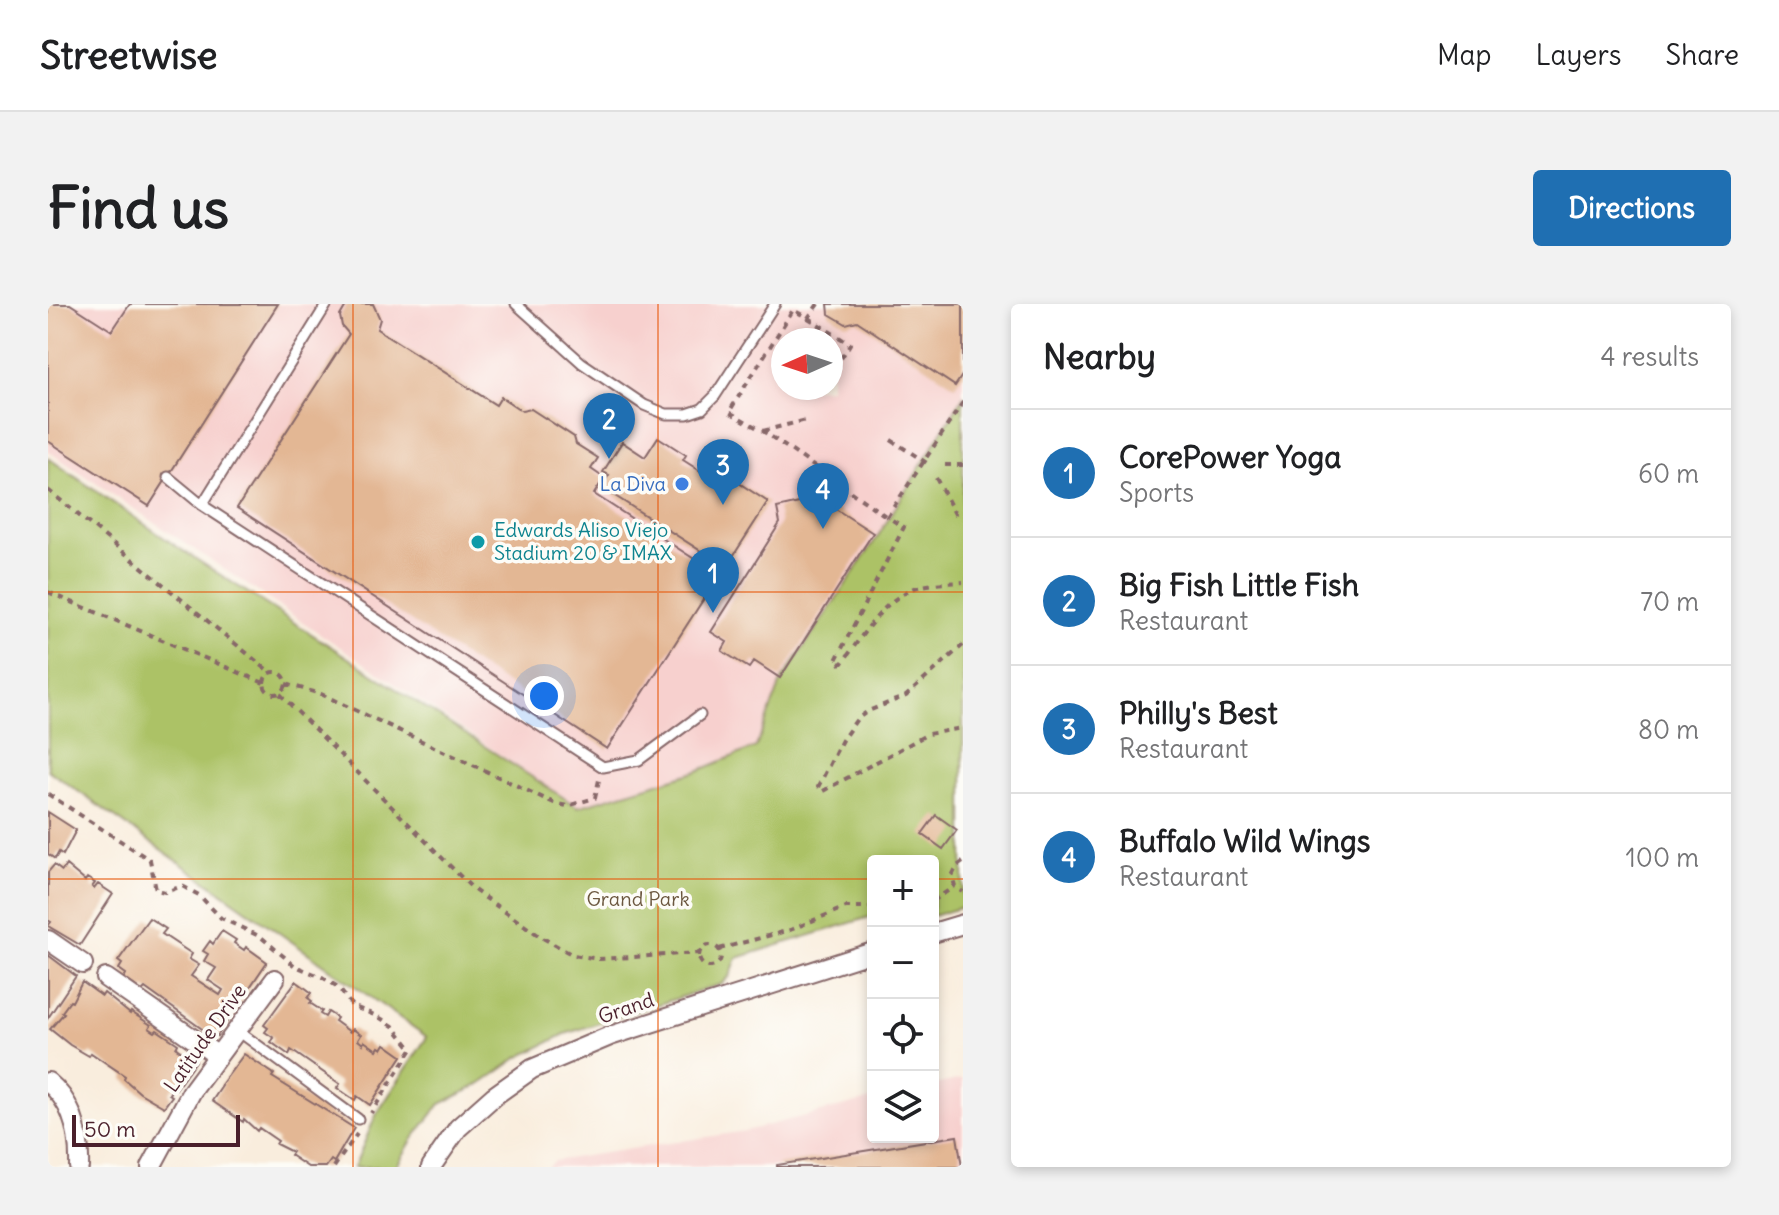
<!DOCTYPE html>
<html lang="en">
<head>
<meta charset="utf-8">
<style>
  body { margin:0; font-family:Delius,sans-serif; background:#f2f2f2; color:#202124 }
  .controls { position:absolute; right:24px; bottom:24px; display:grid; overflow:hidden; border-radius:8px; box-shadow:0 4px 12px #0003 }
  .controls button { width:72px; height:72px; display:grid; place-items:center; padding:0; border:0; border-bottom:2px solid #e0e0e0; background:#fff; color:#202124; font:40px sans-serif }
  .compass { position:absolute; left:723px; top:24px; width:72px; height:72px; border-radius:50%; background:#fff; box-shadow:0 4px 12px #0003; rotate:267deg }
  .scale { position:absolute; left:24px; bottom:20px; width:168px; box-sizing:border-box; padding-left:8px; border:4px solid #4a1f2b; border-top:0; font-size:22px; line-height:28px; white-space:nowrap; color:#4a1f2b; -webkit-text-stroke:6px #fdfcf7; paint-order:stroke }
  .you { position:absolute; left:496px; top:392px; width:28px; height:28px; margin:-20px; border:6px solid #fff; border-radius:50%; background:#1a73e8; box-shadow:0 0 0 12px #1a73e833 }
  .badge { display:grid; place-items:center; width:52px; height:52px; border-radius:50%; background:#1f6fb2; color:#fff; font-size:26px; font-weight:700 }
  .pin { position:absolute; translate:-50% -66px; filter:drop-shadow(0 2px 4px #0008) }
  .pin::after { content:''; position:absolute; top:42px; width:28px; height:24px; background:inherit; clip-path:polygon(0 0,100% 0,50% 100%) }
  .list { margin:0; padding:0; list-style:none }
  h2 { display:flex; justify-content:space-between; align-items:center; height:104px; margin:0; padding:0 32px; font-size:34px }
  h2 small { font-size:26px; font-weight:400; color:#757577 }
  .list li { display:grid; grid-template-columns:52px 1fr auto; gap:24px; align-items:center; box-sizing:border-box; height:128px; padding:0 32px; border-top:2px solid #e0e0e0 }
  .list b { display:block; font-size:30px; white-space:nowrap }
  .list p { margin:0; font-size:26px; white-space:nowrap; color:#757577 }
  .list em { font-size:26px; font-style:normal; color:#757577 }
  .icon { flex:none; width:44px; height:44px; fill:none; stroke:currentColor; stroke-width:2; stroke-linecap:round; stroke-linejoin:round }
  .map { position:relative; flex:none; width:915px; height:863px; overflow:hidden; border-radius:8px }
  header { display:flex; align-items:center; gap:48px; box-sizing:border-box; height:112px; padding:0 40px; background:#fff; border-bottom:2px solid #e0e0e0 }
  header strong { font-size:38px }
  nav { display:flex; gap:44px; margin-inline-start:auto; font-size:28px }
  .intro { display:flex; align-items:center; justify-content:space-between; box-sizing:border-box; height:192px; padding:0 48px }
  h1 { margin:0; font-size:56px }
  .button { padding:20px 36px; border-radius:8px; background:#1f6fb2; color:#fff; font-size:28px; font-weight:700 }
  main { display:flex; gap:48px; padding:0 48px }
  aside { flex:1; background:#fff; border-radius:8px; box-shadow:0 4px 12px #0003 }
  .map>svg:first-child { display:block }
  .built { fill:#f7d0ce; fill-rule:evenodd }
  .green { fill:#acc266; stroke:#7b7048; stroke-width:2 }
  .building { fill:#e3b794 }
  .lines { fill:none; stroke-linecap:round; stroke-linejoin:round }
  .lane-casing { stroke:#876769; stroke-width:13 }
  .street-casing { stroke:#876769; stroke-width:22 }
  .path { stroke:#876769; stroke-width:4; stroke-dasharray:6 6; stroke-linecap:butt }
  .lane { stroke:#fff; stroke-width:9 }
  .street { stroke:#fff; stroke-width:18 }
  .grid { fill:none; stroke:#e8590c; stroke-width:2; stroke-opacity:0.55 }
  .shop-dot { fill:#3f7fe0; stroke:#fdfcf7; stroke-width:3 }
  .culture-dot { fill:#0f9aa8; stroke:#fdfcf7; stroke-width:3 }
  .labels { text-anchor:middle; stroke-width:7; stroke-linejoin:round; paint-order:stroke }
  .shop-label { font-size:20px; fill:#366cbe; stroke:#fdfcf7; text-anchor:end }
  .culture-label { font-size:20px; fill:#0d838f; stroke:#fdfcf7; text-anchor:start }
  .park-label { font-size:20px; fill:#6c5840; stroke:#fdfcf7 }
  .street-label { font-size:20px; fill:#4a1f2b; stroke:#fdfcf7 }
</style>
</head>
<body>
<header>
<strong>Streetwise</strong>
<nav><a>Map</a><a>Layers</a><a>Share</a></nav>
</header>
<div class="intro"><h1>Find us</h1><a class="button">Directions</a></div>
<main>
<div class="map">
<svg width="915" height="863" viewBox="0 0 915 863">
  <rect width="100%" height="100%" fill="#fdfcf7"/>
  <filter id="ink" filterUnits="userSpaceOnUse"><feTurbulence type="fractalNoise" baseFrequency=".0125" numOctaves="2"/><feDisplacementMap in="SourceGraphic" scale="16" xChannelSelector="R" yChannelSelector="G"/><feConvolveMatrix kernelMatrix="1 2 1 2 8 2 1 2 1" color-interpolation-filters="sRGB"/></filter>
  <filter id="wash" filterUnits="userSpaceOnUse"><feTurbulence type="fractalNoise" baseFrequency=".006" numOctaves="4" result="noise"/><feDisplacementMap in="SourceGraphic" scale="32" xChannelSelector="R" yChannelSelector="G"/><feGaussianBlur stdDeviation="1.8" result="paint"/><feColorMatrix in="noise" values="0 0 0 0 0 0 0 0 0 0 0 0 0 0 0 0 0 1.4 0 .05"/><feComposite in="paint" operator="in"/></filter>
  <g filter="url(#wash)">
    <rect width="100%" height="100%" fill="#f9eddd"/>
    <path class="built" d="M 0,0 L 915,0 L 915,93 L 830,232 L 734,376 L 708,443 L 647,468 L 530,503 L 0,147 ZM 735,36 L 783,36 L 783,84 L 735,84 Z
      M 915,775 L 915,863 L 499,863 L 506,857 L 697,827 L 825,795 L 825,833 L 885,833 L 885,781 Z"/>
    <path class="green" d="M 915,93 L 915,603 L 885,612 L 885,557 L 825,557 L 825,612 L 689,654 L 682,672 L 674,680 L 517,730 L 468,755 L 433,780 L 392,800 L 364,836 L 348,863 L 306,863 L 328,811 L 379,733 L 0,466 L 0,154 L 131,244 L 530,503 L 647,468 L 708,443 L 734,376 L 830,232 Z"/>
    <g id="blocks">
      <path class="building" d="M 0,0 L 22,0 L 64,27 L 82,0 L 230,0 L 101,202 L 0,137 Z
        M 299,0 L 325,0 L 332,15 L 329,25 L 448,101 L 453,93 L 474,107 L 483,105 L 526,133 L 528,140 L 550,154 L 543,165 L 556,174 L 546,190 L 671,271 L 559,445 L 189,204 L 301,30 L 294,22 L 292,12 Z
        M 780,0 L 915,0 L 915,70 L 907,82 L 809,17 L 798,20 L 781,10 Z
        M 610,133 L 638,151 L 635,156 L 671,179 L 677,170 L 720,198 L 678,263 L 553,183 L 561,171 L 555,168 L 574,138 L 597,153 Z
        M 769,195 L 771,205 L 783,202 L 825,229 L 732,374 L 706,357 L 701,364 L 674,347 L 679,338 L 663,328 L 732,219 L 729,204 Z
        M 0,508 L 28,526 L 15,551 L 11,548 L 7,555 L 0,550 Z
        M 888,511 L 909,526 L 895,545 L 874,530 Z
        M 6,561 L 14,567 L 18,561 L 37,577 L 39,574 L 47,579 L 44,583 L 46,585 L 50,580 L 65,590 L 32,641 L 0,622 L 3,618 L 0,616 L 0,568 Z
        M 101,614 L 118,625 L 114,630 L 144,650 L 141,655 L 151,661 L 143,672 L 172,691 L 175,686 L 160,676 L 168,664 L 156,657 L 160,650 L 155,647 L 162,637 L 165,640 L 174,627 L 188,636 L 186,639 L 196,646 L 198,643 L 219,658 L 187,705 L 184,703 L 177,714 L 180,716 L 169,732 L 166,730 L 164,732 L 97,684 L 94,687 L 76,674 L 78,670 L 71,665 L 74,660 L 70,657 Z
        M 0,651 L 28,672 L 0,714 Z
        M 248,677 L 264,689 L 260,694 L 264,697 L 262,699 L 274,707 L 272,710 L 277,713 L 280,708 L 289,714 L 287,717 L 302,728 L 305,725 L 313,731 L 310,736 L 315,740 L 316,737 L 329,746 L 331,743 L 334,745 L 337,740 L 354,752 L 322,801 L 309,792 L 307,796 L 289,784 L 292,780 L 243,746 L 241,751 L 223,738 L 226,734 L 217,728 L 220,724 L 216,721 Z
        M 34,678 L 54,692 L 56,689 L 82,710 L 83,708 L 103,721 L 101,724 L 107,728 L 109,726 L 130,740 L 128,744 L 148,757 L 128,785 L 125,783 L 121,790 L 124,792 L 116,803 L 92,789 L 76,775 L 77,772 L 43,749 L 41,752 L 22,741 L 2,725 L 16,709 L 14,708 L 22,697 L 24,698 Z
        M 196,750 L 226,770 L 224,773 L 306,824 L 286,858 L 283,856 L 278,863 L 260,863 L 242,851 L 244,848 L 228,840 L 230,837 L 211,824 L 209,827 L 196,815 L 195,818 L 164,797 L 174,782 L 173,781 Z
        M 909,832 L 914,863 L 729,863 L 729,861 Z"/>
    </g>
  </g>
  <g filter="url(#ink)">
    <use href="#blocks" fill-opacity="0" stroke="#876769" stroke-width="2"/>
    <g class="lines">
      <defs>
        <path id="lane" d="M 468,0 L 534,59 L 596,101 L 618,110 L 639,110 L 654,105 L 667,92 L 727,0
          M 120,173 L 154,201 L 555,463 L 591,456 L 652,411
          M 154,201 L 279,0
          M 189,726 L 310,815"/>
        <path id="street" d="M 885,629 L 915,620
          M 0,636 L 35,660
          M 58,674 L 170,752
          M 0,778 C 26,799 32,832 31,863
          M 103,863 L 144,787 L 227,675
          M 383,863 L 410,824 L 446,792 L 484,765 L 562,732 L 825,648"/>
      </defs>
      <use href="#lane" class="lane-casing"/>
      <use href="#street" class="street-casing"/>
      <path class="path" d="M 770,0 L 760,14 L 745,6 L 681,108 L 715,127 L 839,213
        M 760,14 L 802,40 L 792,56
        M 915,98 L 839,213 L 856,223 L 788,356 L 790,360 L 794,359 C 815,332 835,294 870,283 C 885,279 900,279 915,278
        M 715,127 L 758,116
        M 843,136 L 879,159
        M 897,161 L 915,161
        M 888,174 L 908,212
        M 0,186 L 223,369
        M 0,288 L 216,379
        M 915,341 L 858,392 L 820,407 L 809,415 L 794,436 L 770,483 L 775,487 L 880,430 L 915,424
        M216 379a11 11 0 1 1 22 0a11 11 0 1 1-22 0Z
        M 238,380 L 273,390 L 506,499 L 519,502 L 547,494 L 551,476
        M 232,390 L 426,586 L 493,633 L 525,651 L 551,655 L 651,649
        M 0,490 L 102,556 L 108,586 L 117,588 L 134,582 L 151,591 L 173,614 L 213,633 L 247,662 L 274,673 L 290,683 L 304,702 L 329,712 L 345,722 L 364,745 L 323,809
        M 915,558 L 909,562 L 904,572 L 907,582 L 915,588
        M 885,597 L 907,582
        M651 652a11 11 0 1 1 22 0a11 11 0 1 1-22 0Z
        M 671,645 L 742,626 L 798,603 L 825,603
        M 286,863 L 309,830"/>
      <use href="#lane" class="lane"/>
      <use href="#street" class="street"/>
    </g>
  </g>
  <path class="grid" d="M 305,0 L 305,863M 610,0 L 610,863M 0,288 L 915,288M 0,575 L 825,575M 885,575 L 915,575"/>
  <circle class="shop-dot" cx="634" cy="180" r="8"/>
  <circle class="culture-dot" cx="430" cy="238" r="8"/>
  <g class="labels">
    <g class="shop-label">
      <text x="618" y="187">La Diva</text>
    </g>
    <g class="culture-label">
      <text x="446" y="233">Edwards Aliso Viejo<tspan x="446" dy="23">Stadium 20 &amp; IMAX</tspan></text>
    </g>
    <g class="park-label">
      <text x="590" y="602">Grand Park</text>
    </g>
    <g class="street-label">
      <text transform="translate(578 704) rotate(-19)" y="7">Grand</text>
      <text transform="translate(157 734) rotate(-55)" y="7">Latitude Drive</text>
    </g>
  </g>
</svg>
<div class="controls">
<button>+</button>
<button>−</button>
<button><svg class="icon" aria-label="locate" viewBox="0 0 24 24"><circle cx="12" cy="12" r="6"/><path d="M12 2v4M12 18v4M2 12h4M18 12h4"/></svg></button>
<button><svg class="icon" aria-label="layers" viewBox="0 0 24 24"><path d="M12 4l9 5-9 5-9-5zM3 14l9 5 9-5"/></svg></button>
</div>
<svg class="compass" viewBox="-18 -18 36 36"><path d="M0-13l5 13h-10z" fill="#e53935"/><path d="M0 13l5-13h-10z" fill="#757577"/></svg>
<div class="scale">50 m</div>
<div class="you"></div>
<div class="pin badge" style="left:665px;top:309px">1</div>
<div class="pin badge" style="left:561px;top:155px">2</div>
<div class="pin badge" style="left:675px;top:201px">3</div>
<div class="pin badge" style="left:775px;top:225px">4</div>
</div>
<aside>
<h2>Nearby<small>4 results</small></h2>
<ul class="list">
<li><span class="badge">1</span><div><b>CorePower Yoga</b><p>Sports</p></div><em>60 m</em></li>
<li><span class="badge">2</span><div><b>Big Fish Little Fish</b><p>Restaurant</p></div><em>70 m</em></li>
<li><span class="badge">3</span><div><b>Philly's Best</b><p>Restaurant</p></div><em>80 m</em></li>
<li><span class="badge">4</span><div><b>Buffalo Wild Wings</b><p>Restaurant</p></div><em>100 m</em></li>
</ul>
</aside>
</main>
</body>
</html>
